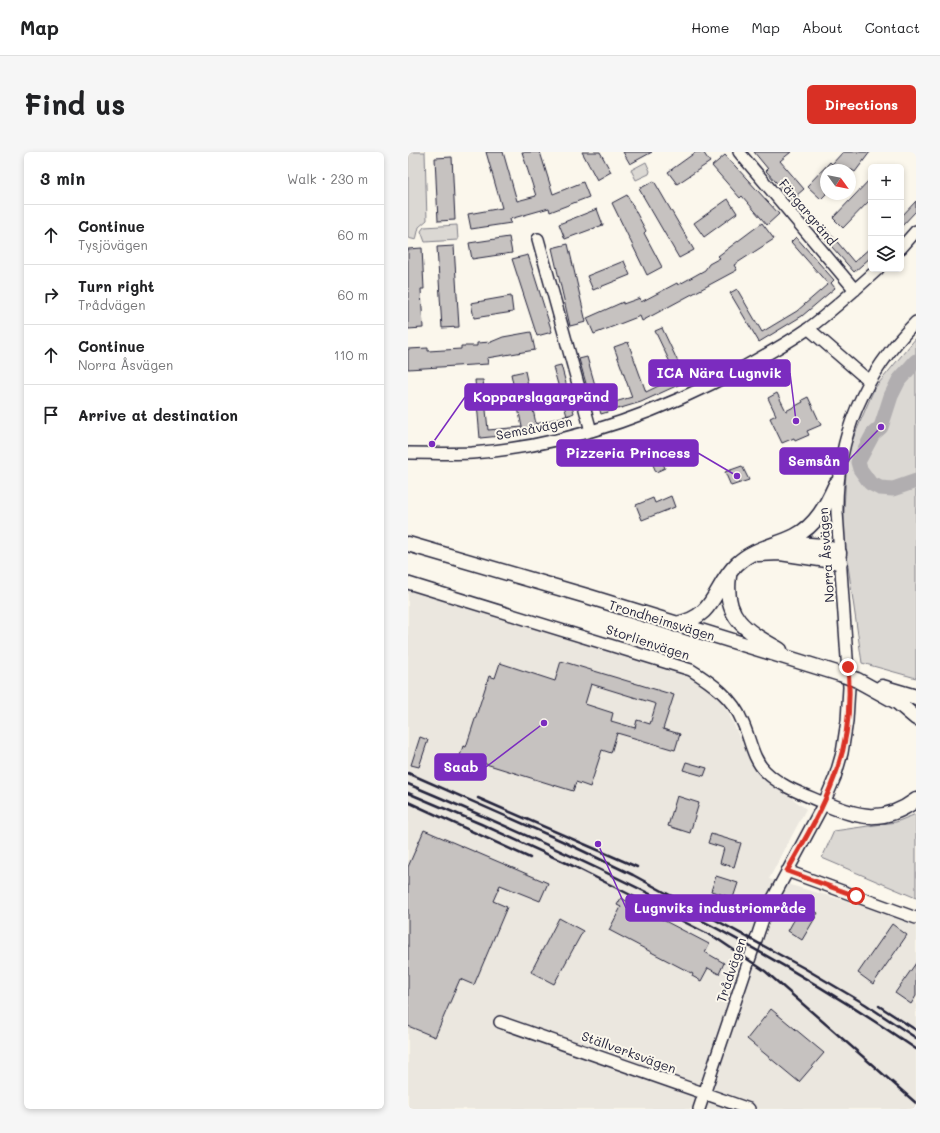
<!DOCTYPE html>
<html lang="en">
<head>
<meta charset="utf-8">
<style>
  body { margin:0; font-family:Mali,sans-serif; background:#f6f6f6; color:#202124 }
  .controls { position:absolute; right:12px; top:12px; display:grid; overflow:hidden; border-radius:6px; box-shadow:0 2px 6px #0003 }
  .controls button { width:36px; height:36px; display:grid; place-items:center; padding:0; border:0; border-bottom:1px solid #e0e0e0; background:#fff; color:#202124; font:20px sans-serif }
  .compass { position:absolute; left:412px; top:12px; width:36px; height:36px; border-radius:50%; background:#fff; box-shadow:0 2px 6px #0003; rotate:123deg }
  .stop { position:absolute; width:12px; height:12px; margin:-9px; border:3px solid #d93025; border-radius:50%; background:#fff }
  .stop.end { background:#d93025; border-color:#fff; box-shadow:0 1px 4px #0008 }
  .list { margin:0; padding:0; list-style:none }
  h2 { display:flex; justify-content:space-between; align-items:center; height:52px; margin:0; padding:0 16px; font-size:17px }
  h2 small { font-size:13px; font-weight:400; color:#757577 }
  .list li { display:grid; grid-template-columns:26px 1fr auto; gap:12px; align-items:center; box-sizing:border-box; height:60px; padding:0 16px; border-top:1px solid #e0e0e0 }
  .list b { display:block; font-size:15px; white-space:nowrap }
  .list p { margin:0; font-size:13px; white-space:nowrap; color:#757577 }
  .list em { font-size:13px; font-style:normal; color:#757577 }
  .icon { flex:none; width:22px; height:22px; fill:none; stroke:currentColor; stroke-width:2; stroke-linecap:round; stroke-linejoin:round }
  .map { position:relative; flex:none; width:508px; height:957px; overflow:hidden; border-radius:6px }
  header { display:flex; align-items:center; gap:24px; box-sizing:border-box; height:56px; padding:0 20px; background:#fff; border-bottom:1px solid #e0e0e0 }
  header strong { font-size:19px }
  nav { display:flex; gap:22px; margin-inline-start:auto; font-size:14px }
  .intro { display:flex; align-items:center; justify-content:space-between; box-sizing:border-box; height:96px; padding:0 24px }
  h1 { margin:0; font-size:28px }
  .button { padding:10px 18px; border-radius:6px; background:#d93025; color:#fff; font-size:14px; font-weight:700 }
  main { display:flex; gap:24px; padding:0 24px }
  aside { flex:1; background:#fff; border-radius:6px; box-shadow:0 2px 6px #0003 }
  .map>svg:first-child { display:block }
  .built { fill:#ebe7df }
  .green { fill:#dbd8d3; stroke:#7e7d87 }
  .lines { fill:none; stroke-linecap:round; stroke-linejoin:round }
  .river { stroke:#b1aeb0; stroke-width:15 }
  .building { fill:#c6c2c0; stroke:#22223b; fill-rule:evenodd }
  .minor-casing { stroke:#22223b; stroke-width:14 }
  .major-casing { stroke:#22223b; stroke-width:17 }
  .minor { stroke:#fbf7ec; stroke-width:11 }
  .major { stroke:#fbf7ec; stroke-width:14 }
  .rail { stroke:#22223b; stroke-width:2.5 }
  .major-bridge-casing { stroke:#22223b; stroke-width:17; stroke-linecap:butt }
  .major-bridge { stroke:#fbf7ec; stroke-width:14 }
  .route { stroke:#d93025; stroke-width:5 }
  .labels { text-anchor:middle; stroke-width:4; stroke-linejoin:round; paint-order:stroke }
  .street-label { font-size:13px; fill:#22223b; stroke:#fbf7ec }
  .leader { fill:none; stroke:#7b2cbf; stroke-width:1.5 }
  .callout-dot { fill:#7b2cbf; stroke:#fbf7ec; stroke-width:1.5 }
  .callout { fill:#7b2cbf; stroke:#7b2cbf; stroke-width:1.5 }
  .callout-label { font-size:14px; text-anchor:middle; font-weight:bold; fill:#fff }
</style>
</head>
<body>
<header>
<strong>Map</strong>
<nav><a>Home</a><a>Map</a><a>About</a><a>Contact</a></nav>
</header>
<div class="intro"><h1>Find us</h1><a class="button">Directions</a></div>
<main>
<aside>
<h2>3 min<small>Walk · 230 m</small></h2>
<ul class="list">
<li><svg class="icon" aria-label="ahead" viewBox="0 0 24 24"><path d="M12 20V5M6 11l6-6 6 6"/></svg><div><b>Continue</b><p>Tysjövägen</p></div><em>60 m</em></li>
<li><svg class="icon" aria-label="right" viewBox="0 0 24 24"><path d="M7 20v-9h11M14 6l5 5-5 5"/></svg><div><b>Turn right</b><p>Trådvägen</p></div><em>60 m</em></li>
<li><svg class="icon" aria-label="ahead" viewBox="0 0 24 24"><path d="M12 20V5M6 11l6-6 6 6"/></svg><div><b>Continue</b><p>Norra Åsvägen</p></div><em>110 m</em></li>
<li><svg class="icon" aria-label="arrive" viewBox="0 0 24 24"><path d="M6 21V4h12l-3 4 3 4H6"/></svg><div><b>Arrive at destination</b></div></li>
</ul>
</aside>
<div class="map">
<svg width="508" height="957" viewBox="0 0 508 957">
  <rect width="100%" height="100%" fill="#fbf7ec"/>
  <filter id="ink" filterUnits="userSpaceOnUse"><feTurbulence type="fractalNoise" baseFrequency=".025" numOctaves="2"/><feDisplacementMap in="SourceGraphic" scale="8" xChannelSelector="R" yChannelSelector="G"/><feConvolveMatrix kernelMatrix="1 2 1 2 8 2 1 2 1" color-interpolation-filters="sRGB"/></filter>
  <g filter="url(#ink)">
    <path class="built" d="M 0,437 L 279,522 L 303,538 L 319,558 L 346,617 L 398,657 L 361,727 L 481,761 L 508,774 L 508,957 L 0,957 Z"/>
    <path class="green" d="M 0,0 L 17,0 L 19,68 L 11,75 L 8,88 L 0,86 Z
      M 238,10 L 242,19 L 241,22 L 228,28 L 223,18 Z
      M 49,73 L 50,88 L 17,90 L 13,79 L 16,75 Z
      M 508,186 L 508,526 L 454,511 L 435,379 L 439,301 L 466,237 Z
      M 508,662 L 508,746 L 414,706 L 426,679 L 488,670 Z"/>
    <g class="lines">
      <path class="river" d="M 508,209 L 491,228 L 483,244 L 473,275 L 465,282 L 450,310 L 452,317 L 462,331 L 472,336 L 485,337 L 508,329"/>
    </g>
    <path class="building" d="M 78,0 L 95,0 L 109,49 L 128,44 L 114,0 L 132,0 L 145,42 L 175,30 L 181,45 L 142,60 L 141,56 L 102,67 L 103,71 L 63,77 L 60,62 L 94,56 Z
      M 174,0 L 192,0 L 203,20 L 189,28 Z
      M 215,0 L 244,0 L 222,12 Z
      M 288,0 L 295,0 L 302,10 L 269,32 L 260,20 Z
      M 346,0 L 383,0 L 372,9 L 396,37 L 389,43 L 391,46 L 386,50 L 358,19 L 360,17 Z
      M 435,0 L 462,0 L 447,20 L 444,18 L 418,18 L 418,42 L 413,47 L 399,34 L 422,10 L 424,12 Z
      M 317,3 L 371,62 L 359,73 L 334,44 L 332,46 L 304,14 Z
      M 44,5 L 47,68 L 30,69 L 27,6 Z
      M 463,26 L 463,47 L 435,76 L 425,66 Z
      M 246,29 L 286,98 L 271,106 L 231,37 Z
      M 219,43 L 238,79 L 236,81 L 254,115 L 239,123 L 204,51 Z
      M 320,47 L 329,61 L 296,85 L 286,71 Z
      M 508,49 L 508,59 L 493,75 L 493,65 Z
      M 189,57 L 195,73 L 157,87 L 151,72 Z
      M 354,71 L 366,87 L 326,113 L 329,118 L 234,169 L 232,164 L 186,182 L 179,166 L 215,150 L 215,152 L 232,146 L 233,150 L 269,131 L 270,133 L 297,118 L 301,112 L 312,106 L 310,104 Z
      M 415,73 L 446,110 L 463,95 L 463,105 L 446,120 L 409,78 Z
      M 101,85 L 104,101 L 64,107 L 61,91 Z
      M 388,85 L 426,128 L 423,131 L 427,136 L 394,164 L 351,190 L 322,141 L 329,137 L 354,180 L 389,159 L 420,132 L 383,90 Z
      M 160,92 L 178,170 L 162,174 L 144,96 Z
      M 46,94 L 51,175 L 34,176 L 29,95 Z
      M 14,96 L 16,137 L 13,137 L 15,176 L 0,177 L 0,97 Z
      M 120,103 L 144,180 L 129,184 L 104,107 Z
      M 216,109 L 222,123 L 185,138 L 179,124 Z
      M 103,144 L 105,160 L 66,166 L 63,151 Z
      M 254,176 L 279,229 L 233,250 L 193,262 L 191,255 L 185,256 L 171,207 L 179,205 L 193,254 L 224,245 L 206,195 L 220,190 L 238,240 L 269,225 L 247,179 Z
      M 123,180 L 127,198 L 79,206 L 80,212 L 0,217 L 0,197 L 20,196 L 20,199 L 53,197 L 53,194 L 69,194 L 69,191 L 83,190 L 95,185 Z
      M 153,213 L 166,261 L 159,264 L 145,215 Z
      M 117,219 L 128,272 L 161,263 L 163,270 L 124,281 L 72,286 L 67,228 L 75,228 L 80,278 L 114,275 L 103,222 Z
      M 369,241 L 378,259 L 395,250 L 394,248 L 400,245 L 413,273 L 399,279 L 401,283 L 387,289 L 386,286 L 374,291 L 362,266 L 368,263 L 360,246 Z
      M 252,304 L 257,316 L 248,320 L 243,308 Z
      M 334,314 L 341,328 L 323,334 L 317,320 Z
      M 263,344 L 267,355 L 234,368 L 228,353 L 245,346 L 247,351 Z
      M 153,509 L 266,543 L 255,577 L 272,582 L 267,598 L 209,581 L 203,601 L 194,598 L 182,635 L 168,630 L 165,639 L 52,604 L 55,594 L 58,595 L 81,524 L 87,526 L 92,511 L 147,529 ZM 183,532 L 248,552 L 242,572 L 229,568 L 227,576 L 203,569 L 205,561 L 177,552 Z
      M 12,585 L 20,588 L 11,615 L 3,613 Z
      M 278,610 L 299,616 L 296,624 L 275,618 Z
      M 269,644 L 291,651 L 282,681 L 260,674 Z
      M 16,678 L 140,731 L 132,749 L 92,733 L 85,749 L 99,755 L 66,833 L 52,827 L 27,885 L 0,874 L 0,715 Z
      M 303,682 L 333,691 L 326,715 L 312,711 L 316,696 L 300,691 Z
      M 308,724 L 330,731 L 325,746 L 303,739 Z
      M 213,746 L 301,792 L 297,800 L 316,811 L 311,822 L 300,816 L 293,829 L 284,824 L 285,822 L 201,778 L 213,755 L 209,753 Z
      M 395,752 L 410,761 L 394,788 L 380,779 Z
      M 151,766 L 175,779 L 146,832 L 123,820 Z
      M 484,772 L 499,783 L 465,832 L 450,821 Z
      M 508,811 L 508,844 L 503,852 L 487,841 Z
      M 363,857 L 416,901 L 391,930 L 339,887 Z"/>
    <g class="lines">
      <defs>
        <path id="minor" d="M 331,0 L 447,138
          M 130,87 L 183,279
          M 493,96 L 508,79
          M 401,177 L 461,229
          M 0,301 C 21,301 43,302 64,301 C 158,294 251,261 334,216 C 356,204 380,191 401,176 C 425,158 448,137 470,117
          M 0,431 L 283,518 C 304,531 325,546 334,569 C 342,585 344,606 357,619 C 373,635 395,642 416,651
          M 379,719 L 508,766
          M 92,870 L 341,957
          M 291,957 L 357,761 L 416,651 L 427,625 L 434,601 L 439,569 L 441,535 L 429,360 C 428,285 455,223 508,170"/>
        <path id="major" d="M 376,391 L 415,394 L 431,401
          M 0,392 L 182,445 L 432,522
          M 350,402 L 372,401 L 432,410
          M 321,424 C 315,467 339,479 372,498
          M 268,472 C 308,465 305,435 329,412 C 346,396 367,394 387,384 C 408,374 419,352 428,332
          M 449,528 L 489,550 L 508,566
          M 474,535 L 508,545
          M 416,651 C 450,666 476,672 508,648"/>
      </defs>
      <use href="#minor" class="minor-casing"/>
      <use href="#major" class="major-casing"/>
      <use href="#minor" class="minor"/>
      <use href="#major" class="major"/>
      <path class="rail" d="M 0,621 L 154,689 L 225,723 L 396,816 L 457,852 L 508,886
        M 0,632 C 178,707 348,787 508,897
        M 0,641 L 73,672 L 165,714 L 308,786 L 357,819 L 508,951
        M 70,646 L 229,715
        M 0,650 L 122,706
        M 471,854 L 508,878"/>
      <defs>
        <path id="major-bridge" d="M 432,522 L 449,528"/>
      </defs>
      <use href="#major-bridge" class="major-bridge-casing"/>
      <use href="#major-bridge" class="major-bridge"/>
    </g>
  </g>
  <g class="lines" filter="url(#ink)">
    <path class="route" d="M 440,515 C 443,551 440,591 426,626 C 414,659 396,689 379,719 L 448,744"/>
  </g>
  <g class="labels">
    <g class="street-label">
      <text transform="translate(400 60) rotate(50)" y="5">Färgargränd</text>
      <text transform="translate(126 276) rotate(-11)" y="5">Semsåvägen</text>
      <text transform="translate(418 403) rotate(-94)" y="5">Norra Åsvägen</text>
      <text transform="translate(254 468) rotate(17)" y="5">Trondheimsvägen</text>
      <text transform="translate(240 490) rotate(18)" y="5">Storlienvägen</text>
      <text transform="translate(323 818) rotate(-72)" y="5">Trådvägen</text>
      <text transform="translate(221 900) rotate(20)" y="5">Ställverksvägen</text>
    </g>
  </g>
  <path class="leader" d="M388 269L382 221M24 292L57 245M329 324L290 301M473 275L440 309M136 571L78 615M190 692L218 756"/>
  <g class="callout-dot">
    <circle cx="388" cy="269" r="4"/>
    <circle cx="24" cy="292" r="4"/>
    <circle cx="329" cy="324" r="4"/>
    <circle cx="473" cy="275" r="4"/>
    <circle cx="136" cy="571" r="4"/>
    <circle cx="190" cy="692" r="4"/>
  </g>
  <g class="callout">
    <rect x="241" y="208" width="141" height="26" rx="4"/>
    <rect x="57" y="232" width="152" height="26" rx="4"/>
    <rect x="149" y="288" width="141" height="26" rx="4"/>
    <rect x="372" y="296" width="68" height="26" rx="4"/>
    <rect x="27" y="602" width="51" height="26" rx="4"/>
    <rect x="218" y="743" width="188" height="26" rx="4"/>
  </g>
  <g class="callout-label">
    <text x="311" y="226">ICA Nära Lugnvik</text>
    <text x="133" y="250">Kopparslagargränd</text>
    <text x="220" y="306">Pizzeria Princess</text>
    <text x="406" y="314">Semsån</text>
    <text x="53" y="620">Saab</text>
    <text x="312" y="761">Lugnviks industriområde</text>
  </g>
</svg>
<div class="controls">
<button>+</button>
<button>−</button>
<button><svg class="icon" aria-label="layers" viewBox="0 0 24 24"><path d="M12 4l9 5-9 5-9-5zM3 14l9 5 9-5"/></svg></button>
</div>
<svg class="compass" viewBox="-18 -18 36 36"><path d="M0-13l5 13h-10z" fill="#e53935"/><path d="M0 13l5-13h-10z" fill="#757577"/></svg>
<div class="stop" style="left:448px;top:744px"></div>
<div class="stop end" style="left:440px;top:515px"></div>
</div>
</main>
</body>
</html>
